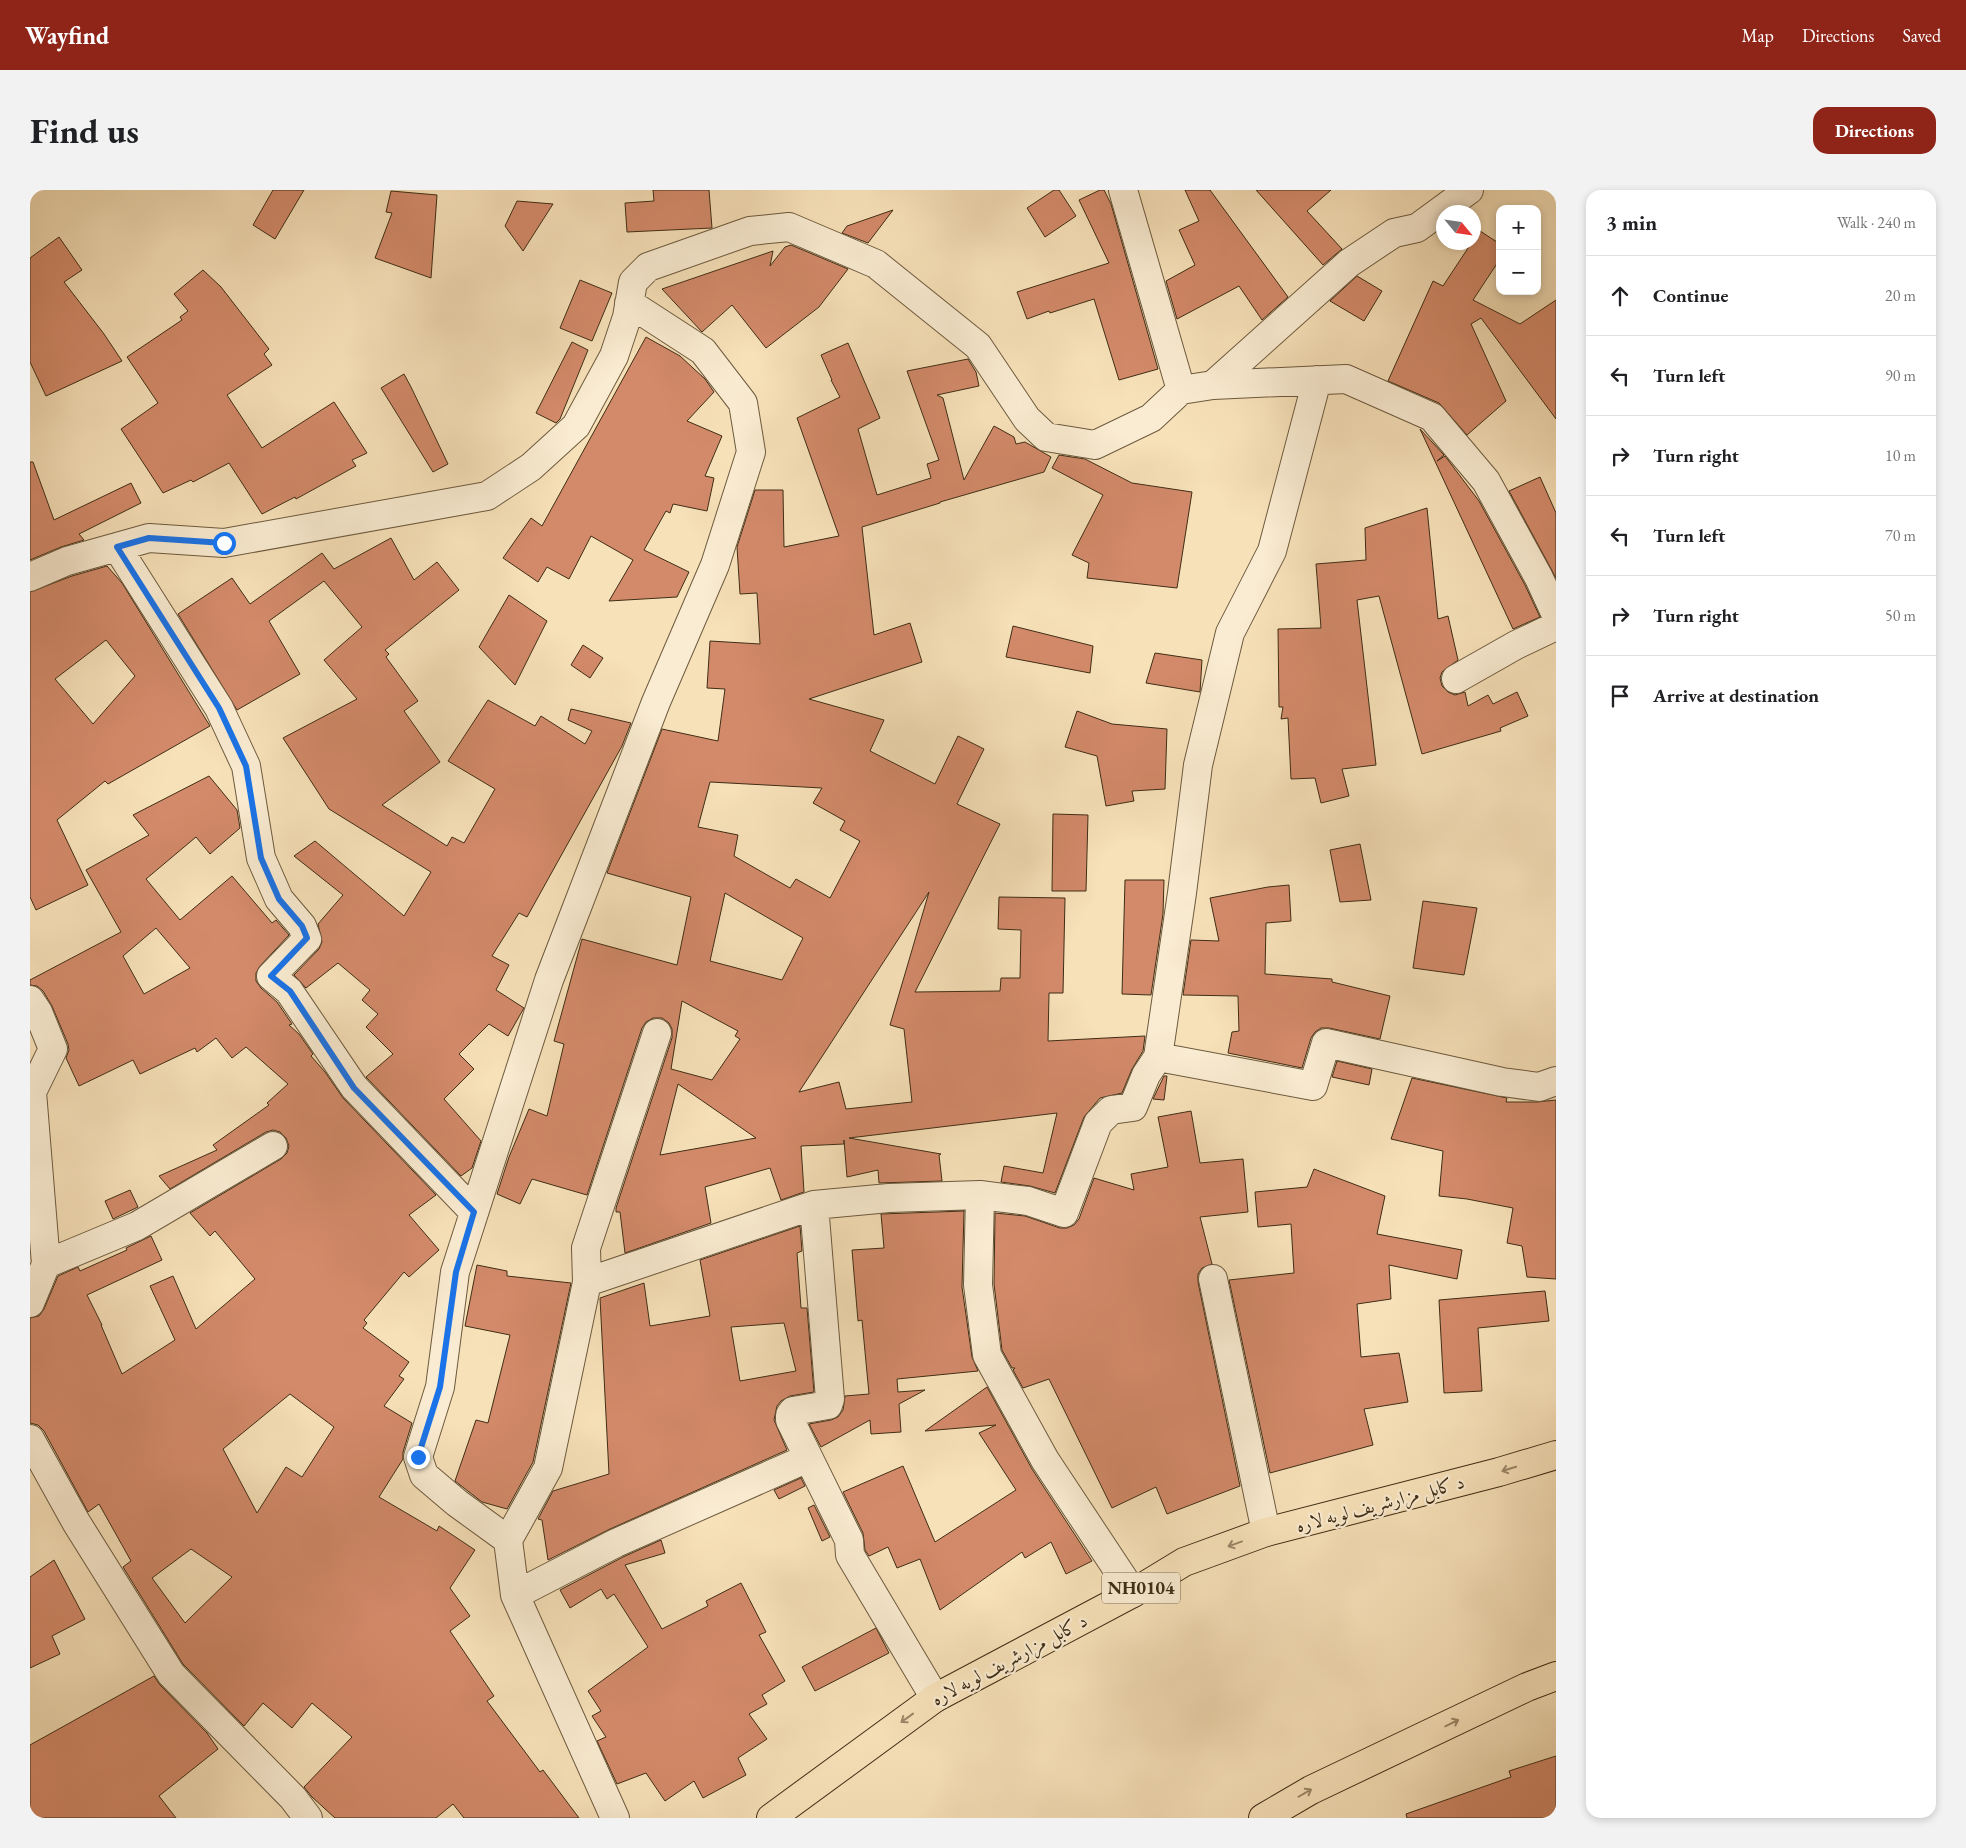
<!DOCTYPE html>
<html lang="en">
<head>
<meta charset="utf-8">
<style>
  body { margin:0; font-family:"EB Garamond",Amiri,serif; background:#f2f2f2; color:#202124 }
  .controls { position:absolute; right:15px; top:15px; display:grid; overflow:hidden; border-radius:10px; box-shadow:0 2px 8px #0003 }
  .controls button { width:45px; height:45px; display:grid; place-items:center; padding:0; border:0; border-bottom:1px solid #e0e0e0; background:#fff; color:#202124; font:25px sans-serif }
  .compass { position:absolute; left:1406px; top:15px; width:45px; height:45px; border-radius:50%; background:#fff; box-shadow:0 2px 8px #0003; rotate:119deg }
  .stop { position:absolute; width:15px; height:15px; margin:-11px; border:4px solid #1a73e8; border-radius:50%; background:#fff }
  .stop.end { background:#1a73e8; border-color:#fff; box-shadow:0 1px 5px #0008 }
  .list { margin:0; padding:0; list-style:none }
  h2 { display:flex; justify-content:space-between; align-items:center; height:65px; margin:0; padding:0 20px; font-size:21px }
  h2 small { font-size:16px; font-weight:400; color:#757577 }
  .list li { display:grid; grid-template-columns:32px 1fr auto; gap:15px; align-items:center; box-sizing:border-box; height:80px; padding:0 20px; border-top:1px solid #e0e0e0 }
  .list b { display:block; font-size:19px; white-space:nowrap }
  .list em { font-size:16px; font-style:normal; color:#757577 }
  .icon { flex:none; width:28px; height:28px; fill:none; stroke:currentColor; stroke-width:2; stroke-linecap:round; stroke-linejoin:round }
  .map { position:relative; flex:none; width:1526px; height:1628px; overflow:hidden; border-radius:15px }
  header { display:flex; align-items:center; gap:30px; box-sizing:border-box; height:70px; padding:0 25px; background:#8f2418; color:#fff }
  header strong { font-size:24px }
  nav { display:flex; gap:28px; margin-inline-start:auto; font-size:18px }
  .intro { display:flex; align-items:center; justify-content:space-between; box-sizing:border-box; height:120px; padding:0 30px }
  h1 { margin:0; font-size:35px }
  .button { padding:12px 22px; border-radius:15px; background:#8f2418; color:#fff; font-size:18px; font-weight:700 }
  main { display:flex; gap:30px; padding:0 30px }
  aside { flex:1; background:#fff; border-radius:15px; box-shadow:0 2px 8px #0003 }
  .map>svg:first-child { display:block }
  .building { fill:#d38a6a; stroke:#3f2d15; fill-rule:evenodd }
  .lines { fill:none; stroke-linecap:round; stroke-linejoin:round }
  .minor-casing { stroke:#6d5a3e; stroke-width:30 }
  .trunk-casing { stroke:#3f2d15; stroke-width:30 }
  .minor { stroke:#faecd2; stroke-width:28 }
  .trunk { stroke:#f7e1b9; stroke-width:28 }
  .oneway { stroke:#9b8767 }
  .route { stroke:#1a73e8; stroke-width:6 }
  .labels { text-anchor:middle; stroke-width:4.5; stroke-linejoin:round; paint-order:stroke }
  .shield { fill:#faecd2; stroke:#77664e; stroke-width:1 }
  .shield-label { font-size:18px; font-weight:bold; fill:#3f2d15 }
  .street-label { font-size:19px; fill:#3f2d15; stroke:#faecd2 }
</style>
</head>
<body>
<header>
<strong>Wayfind</strong>
<nav><a>Map</a><a>Directions</a><a>Saved</a></nav>
</header>
<div class="intro"><h1>Find us</h1><a class="button">Directions</a></div>
<main>
<div class="map">
<svg width="1526" height="1628" viewBox="0 0 1526 1628">
  <rect width="100%" height="100%" fill="#f7e1b9"/>
  <filter id="stains"><feTurbulence type="fractalNoise" baseFrequency=".004" numOctaves="4"/><feColorMatrix values="0 0 0 0 .2 0 0 0 0 .09 0 0 0 0 .02 0 0 0 .5 -.17"/></filter>
  <radialGradient id="worn" r=".72"><stop offset=".6" stop-color="#630" stop-opacity="0"/><stop offset="1" stop-color="#630" stop-opacity=".3"/></radialGradient>
  <path class="building" d="M 243,0 L 274,0 L 245,49 L 223,35 Z
    M 623,0 L 679,0 L 682,38 L 597,42 L 595,13 L 624,11 Z
    M 1024,0 L 1029,0 L 1046,26 L 1015,47 L 997,18 Z
    M 1070,0 L 1074,0 L 1081,14 L 1128,179 L 1089,190 L 1064,109 L 1020,123 L 1019,121 L 997,129 L 987,102 L 1079,73 L 1049,10 Z
    M 1155,0 L 1180,0 L 1258,107 L 1232,130 L 1209,96 L 1147,129 L 1136,91 L 1165,75 L 1149,40 L 1169,31 Z
    M 1226,0 L 1301,0 L 1277,21 L 1312,59 L 1293,75 Z
    M 361,1 L 407,5 L 401,88 L 345,68 L 362,23 L 356,22 Z
    M 487,11 L 523,14 L 493,61 L 475,36 Z
    M 863,20 L 838,53 L 812,43 L 817,36 Z
    M 1444,37 L 1470,54 L 1470,69 L 1443,110 L 1490,134 L 1526,110 L 1526,229 L 1451,128 L 1441,134 L 1476,211 L 1437,245 L 1409,213 L 1358,191 L 1403,91 L 1413,96 L 1442,52 L 1444,52 Z
    M 29,47 L 52,80 L 34,92 L 74,144 L 92,171 L 16,206 L 0,172 L 0,68 Z
    M 761,55 L 818,79 L 789,117 L 736,158 L 702,115 L 672,142 L 632,99 L 743,61 L 740,76 L 755,57 Z
    M 173,80 L 191,97 L 239,159 L 234,164 L 242,175 L 197,205 L 232,258 L 304,212 L 337,263 L 322,270 L 326,276 L 266,309 L 265,307 L 232,324 L 199,273 L 163,292 L 161,290 L 133,303 L 91,239 L 128,213 L 97,167 L 152,130 L 150,127 L 158,121 L 144,104 Z
    M 1327,86 L 1352,101 L 1334,131 L 1300,111 Z
    M 550,90 L 582,103 L 562,151 L 530,138 Z
    M 616,147 L 650,166 L 675,189 L 684,202 L 657,231 L 692,246 L 675,286 L 684,288 L 677,321 L 643,314 L 640,323 L 636,321 L 614,360 L 659,382 L 647,407 L 579,411 L 603,370 L 561,346 L 539,389 L 517,377 L 508,392 L 473,368 L 501,328 L 512,336 Z
    M 542,152 L 558,160 L 530,229 L 526,233 L 506,223 Z
    M 818,153 L 850,228 L 828,239 L 847,305 L 901,288 L 897,274 L 909,270 L 877,181 L 938,169 L 946,182 L 949,196 L 907,205 L 913,208 L 934,290 L 964,236 L 984,247 L 986,254 L 995,252 L 1021,267 L 1014,282 L 910,312 L 910,313 L 832,337 L 844,445 L 880,433 L 892,472 L 779,509 L 854,530 L 840,561 L 905,594 L 928,546 L 954,559 L 927,614 L 970,634 L 885,802 L 970,801 L 971,788 L 990,788 L 991,740 L 968,739 L 969,707 L 1035,708 L 1033,803 L 1019,803 L 1018,851 L 1115,846 L 1113,861 L 1102,879 L 1092,903 L 1070,908 L 1054,927 L 1025,1003 L 1000,996 L 971,992 L 974,976 L 1013,983 L 1027,923 L 819,948 L 911,964 L 909,965 L 912,991 L 849,993 L 848,980 L 817,987 L 814,950 L 814,954 L 771,956 L 774,1002 L 751,1010 L 740,978 L 675,997 L 681,1033 L 595,1063 L 590,1022 L 586,1022 L 586,1018 L 642,848 L 642,839 L 639,833 L 632,828 L 623,828 L 616,832 L 612,838 L 557,1005 L 502,989 L 490,1014 L 467,1004 L 479,967 L 499,919 L 517,926 L 534,854 L 524,851 L 552,749 L 647,775 L 661,707 L 577,683 L 632,539 L 688,551 L 695,499 L 677,498 L 680,451 L 730,454 L 727,403 L 710,404 L 707,357 L 725,300 L 753,300 L 754,357 L 809,346 L 767,228 L 810,207 L 801,190 L 802,190 L 791,165 ZM 680,592 L 792,598 L 783,613 L 815,631 L 810,640 L 830,651 L 800,708 L 766,689 L 760,698 L 704,666 L 708,645 L 668,637 ZM 899,702 L 860,835 L 874,839 L 882,912 L 816,919 L 809,892 L 769,902 ZM 695,703 L 773,748 L 752,790 L 680,771 ZM 652,811 L 708,841 L 705,846 L 710,849 L 682,890 L 641,879 ZM 648,894 L 726,948 L 630,965 Z
    M 374,184 L 381,197 L 418,274 L 403,282 L 351,198 Z
    M 1390,239 L 1414,265 L 1407,271 L 1415,266 L 1449,311 L 1495,395 L 1510,427 L 1483,439 Z
    M 1029,265 L 1055,269 L 1102,293 L 1162,302 L 1147,398 L 1057,388 L 1059,373 L 1042,365 L 1073,305 L 1022,278 Z
    M 0,272 L 3,272 L 24,330 L 101,293 L 111,313 L 49,344 L 54,350 L 31,357 L 0,370 Z
    M 1510,287 L 1526,323 L 1526,388 L 1479,301 Z
    M 1397,318 L 1408,429 L 1418,426 L 1428,470 L 1412,482 L 1410,488 L 1412,496 L 1418,502 L 1425,505 L 1435,502 L 1438,516 L 1458,505 L 1463,514 L 1487,502 L 1498,526 L 1470,538 L 1471,541 L 1392,564 L 1349,406 L 1327,410 L 1346,575 L 1312,579 L 1319,606 L 1291,613 L 1285,588 L 1261,589 L 1258,528 L 1251,529 L 1253,517 L 1249,517 L 1248,439 L 1291,438 L 1286,374 L 1336,370 L 1335,338 Z
    M 361,348 L 384,390 L 407,372 L 429,400 L 355,460 L 359,464 L 356,467 L 388,511 L 374,521 L 410,572 L 352,615 L 417,656 L 422,647 L 434,653 L 465,599 L 418,571 L 458,510 L 505,536 L 511,526 L 555,554 L 562,541 L 538,530 L 541,519 L 601,533 L 592,556 L 497,727 L 489,723 L 462,766 L 479,775 L 466,800 L 494,818 L 478,846 L 459,834 L 429,864 L 444,879 L 414,909 L 451,951 L 442,978 L 431,986 L 336,887 L 363,864 L 336,837 L 348,824 L 332,810 L 340,800 L 308,773 L 276,798 L 264,785 L 289,759 L 292,752 L 288,734 L 313,705 L 264,666 L 285,651 L 374,726 L 401,682 L 299,619 L 253,548 L 327,509 L 294,470 L 332,437 L 294,391 L 239,431 L 270,484 L 207,520 L 148,424 L 202,388 L 220,414 L 292,363 L 304,379 Z
    M 77,376 L 92,393 L 180,536 L 78,594 L 75,591 L 27,630 L 58,695 L 6,720 L 0,707 L 0,402 L 42,386 ZM 76,450 L 105,486 L 63,534 L 25,489 Z
    M 479,405 L 517,431 L 485,495 L 449,457 Z
    M 983,436 L 1063,456 L 1060,483 L 976,467 Z
    M 553,455 L 573,468 L 560,488 L 541,475 Z
    M 1125,463 L 1172,470 L 1170,502 L 1116,493 Z
    M 1047,521 L 1082,534 L 1137,539 L 1135,599 L 1102,601 L 1104,611 L 1076,616 L 1067,566 L 1035,557 Z
    M 179,586 L 207,620 L 210,638 L 180,664 L 166,647 L 116,689 L 150,730 L 202,686 L 242,733 L 246,730 L 259,745 L 230,776 L 226,783 L 226,791 L 231,798 L 247,812 L 262,834 L 259,835 L 269,844 L 283,864 L 281,866 L 295,882 L 313,908 L 406,1005 L 379,1025 L 409,1060 L 379,1087 L 374,1082 L 334,1130 L 337,1133 L 333,1138 L 379,1172 L 369,1186 L 374,1189 L 354,1216 L 382,1233 L 373,1262 L 373,1269 L 349,1307 L 407,1341 L 409,1336 L 445,1360 L 420,1398 L 440,1426 L 420,1441 L 464,1506 L 457,1511 L 510,1582 L 513,1580 L 549,1628 L 434,1628 L 423,1614 L 406,1628 L 305,1628 L 282,1607 L 274,1597 L 322,1547 L 282,1513 L 262,1538 L 233,1513 L 214,1536 L 153,1474 L 93,1377 L 101,1371 L 69,1314 L 58,1322 L 14,1241 L 8,1235 L 0,1233 L 0,1128 L 9,1126 L 14,1119 L 28,1086 L 48,1077 L 50,1081 L 97,1060 L 96,1058 L 121,1046 L 132,1070 L 57,1105 L 72,1135 L 71,1135 L 92,1184 L 145,1150 L 120,1096 L 143,1086 L 166,1139 L 225,1089 L 185,1041 L 180,1046 L 160,1023 L 251,969 L 257,963 L 259,956 L 256,948 L 250,942 L 243,940 L 236,942 L 140,999 L 129,986 L 187,960 L 183,955 L 239,915 L 237,913 L 258,894 L 216,857 L 202,868 L 186,848 L 167,862 L 165,858 L 110,884 L 103,870 L 49,896 L 36,868 L 39,860 L 38,854 L 22,816 L 13,801 L 7,796 L 0,795 L 0,790 L 91,742 L 56,680 L 119,645 L 103,625 ZM 126,738 L 160,778 L 114,804 L 93,766 ZM 260,1204 L 304,1237 L 272,1287 L 256,1277 L 227,1323 L 193,1259 ZM 161,1359 L 202,1387 L 155,1433 L 122,1388 Z
    M 1023,624 L 1058,625 L 1056,701 L 1022,701 Z
    M 1330,654 L 1341,710 L 1310,712 L 1300,660 Z
    M 1095,690 L 1134,690 L 1133,724 L 1121,805 L 1092,804 Z
    M 1259,695 L 1261,731 L 1236,733 L 1235,784 L 1302,789 L 1302,792 L 1360,806 L 1350,849 L 1299,838 L 1291,838 L 1285,842 L 1281,848 L 1272,878 L 1198,863 L 1202,842 L 1209,841 L 1208,806 L 1153,805 L 1161,750 L 1189,751 L 1180,708 L 1238,697 Z
    M 1393,711 L 1447,718 L 1434,785 L 1383,778 Z
    M 1307,871 L 1342,879 L 1339,895 L 1302,887 Z
    M 1134,886 L 1137,886 L 1134,910 L 1123,909 Z
    M 1382,888 L 1477,908 L 1476,912 L 1507,912 L 1526,910 L 1526,1089 L 1497,1087 L 1492,1056 L 1477,1053 L 1483,1018 L 1437,1009 L 1409,1006 L 1413,961 L 1361,949 Z
    M 1161,921 L 1170,973 L 1213,969 L 1218,1022 L 1170,1027 L 1182,1074 L 1172,1078 L 1168,1084 L 1168,1092 L 1210,1296 L 1137,1324 L 1126,1297 L 1082,1318 L 1019,1189 L 993,1198 L 983,1180 L 985,1178 L 982,1178 L 972,1160 L 964,1094 L 965,1023 L 995,1026 L 1030,1038 L 1037,1038 L 1044,1035 L 1049,1029 L 1064,988 L 1104,1000 L 1101,984 L 1138,977 L 1128,927 Z
    M 1284,979 L 1355,1006 L 1347,1044 L 1432,1060 L 1427,1089 L 1359,1075 L 1361,1109 L 1327,1114 L 1331,1167 L 1369,1163 L 1378,1212 L 1334,1219 L 1343,1255 L 1240,1283 L 1199,1090 L 1264,1083 L 1261,1034 L 1228,1037 L 1225,1002 L 1277,997 Z
    M 100,1000 L 108,1017 L 83,1029 L 75,1011 Z
    M 934,1021 L 932,1097 L 942,1167 L 948,1181 L 867,1189 L 868,1202 L 895,1200 L 869,1214 L 871,1242 L 841,1244 L 840,1230 L 791,1257 L 779,1234 L 801,1230 L 808,1227 L 813,1220 L 815,1206 L 839,1204 L 832,1130 L 828,1131 L 822,1060 L 854,1058 L 851,1024 Z
    M 770,1036 L 772,1061 L 767,1063 L 771,1118 L 777,1118 L 784,1202 L 760,1206 L 751,1211 L 747,1216 L 744,1230 L 757,1260 L 580,1339 L 518,1370 L 512,1330 L 508,1329 L 523,1301 L 579,1284 L 570,1108 L 614,1093 L 620,1136 L 680,1126 L 670,1070 ZM 754,1133 L 766,1181 L 710,1191 L 701,1137 Z
    M 447,1075 L 477,1081 L 477,1086 L 541,1093 L 503,1272 L 477,1319 L 452,1312 L 425,1291 L 446,1230 L 458,1233 L 480,1145 L 435,1136 Z
    M 1515,1101 L 1519,1131 L 1448,1138 L 1452,1201 L 1414,1203 L 1409,1110 Z
    M 957,1197 L 1002,1279 L 1062,1371 L 1036,1384 L 1021,1352 L 995,1368 L 992,1362 L 910,1420 L 890,1369 L 867,1378 L 858,1357 L 839,1366 L 835,1360 L 833,1343 L 813,1302 L 873,1276 L 905,1352 L 986,1300 L 949,1243 L 966,1235 L 895,1241 Z
    M 771,1288 L 775,1296 L 749,1309 L 744,1300 Z
    M 784,1315 L 800,1347 L 792,1351 L 778,1318 Z
    M 631,1350 L 635,1363 L 595,1375 L 632,1439 L 678,1416 L 676,1411 L 711,1393 L 736,1442 L 729,1445 L 755,1491 L 732,1505 L 737,1514 L 719,1524 L 737,1549 L 708,1568 L 716,1585 L 673,1608 L 664,1591 L 635,1611 L 616,1583 L 587,1594 L 567,1551 L 576,1547 L 562,1526 L 571,1521 L 558,1501 L 618,1457 L 584,1404 L 577,1409 L 571,1399 L 540,1418 L 530,1400 L 593,1367 Z
    M 24,1370 L 55,1429 L 22,1446 L 30,1464 L 0,1478 L 0,1387 Z
    M 846,1438 L 859,1463 L 785,1501 L 772,1477 Z
    M 124,1486 L 130,1495 L 177,1543 L 188,1559 L 129,1606 L 146,1628 L 5,1628 L 0,1619 L 0,1555 Z
    M 1526,1566 L 1526,1628 L 1377,1628 L 1376,1624 L 1481,1587 L 1479,1581 Z"/>
  <g class="lines">
    <defs>
      <path id="minor" d="M 1093,0 L 1151,200
        M 1183,195 L 1319,73 L 1364,43 L 1387,38 L 1439,0
        M 87,357 L 189,518 L 216,576 L 231,668 L 249,709 L 272,736 L 277,749 L 241,786 L 259,801 L 324,897 L 444,1022
        M 0,387 L 37,371 L 119,348 L 194,353 L 457,306 L 501,277 L 546,236 L 584,166 L 597,127 L 603,92 L 618,77 L 720,41 L 759,37 L 846,74 L 948,156 L 997,229 L 1016,247 L 1065,255 L 1121,228 L 1151,200 L 1183,195 L 1316,189 L 1402,227 L 1456,291 L 1509,388 L 1526,425
        M 1426,489 L 1486,455 L 1526,436
        M 0,810 L 8,822 L 23,859 L 2,902 L 16,1074 L 0,1113
        M 1128,867 L 1283,896 L 1296,853 L 1472,892 L 1509,897 L 1526,891
        M 950,1005 L 948,1095 L 957,1165 L 1015,1270 L 1103,1403
        M 784,1015 L 800,1209 L 798,1215 L 763,1221 L 760,1225 L 760,1230 L 819,1350 L 820,1365 L 905,1508
        M 16,1074 L 107,1036 L 243,956
        M 1183,1089 L 1236,1342
        M 557,1092 L 784,1015 L 859,1008 L 950,1005 L 998,1011 L 1034,1023 L 1068,933 L 1081,920 L 1103,917 L 1116,885 L 1128,867 L 1152,703 L 1168,575 L 1200,443 L 1242,361 L 1287,190
        M 0,1249 L 46,1332 L 141,1484 L 263,1608 L 278,1628
        M 478,1350 L 427,1313 L 394,1285 L 388,1267 L 410,1197 L 425,1082 L 519,790 L 626,512 L 685,375 L 721,262 L 713,213 L 673,161 L 599,113
        M 485,1405 L 586,1353 L 778,1268
        M 585,1628 L 485,1405 L 478,1350 L 518,1278 L 557,1092 L 556,1058 L 627,843"/>
      <path id="trunk" d="M 741,1628 L 905,1508 L 1103,1403 L 1154,1372 L 1236,1342 L 1469,1282 L 1526,1265
        M 1233,1628 L 1281,1600 L 1497,1497 L 1526,1486"/>
    </defs>
    <use href="#minor" class="minor-casing"/>
    <use href="#trunk" class="trunk-casing"/>
    <use href="#minor" class="minor"/>
    <use href="#trunk" class="trunk"/>
  </g>
  <defs><path id="oneway-shaft" d="M-6 0H5M1.5-3L5.5 0L1.5 3" fill="none" stroke-width="1.6" stroke-linecap="round" stroke-linejoin="round" transform="scale(1.25)"/></defs>
  <g class="oneway">
    <use href="#oneway-shaft" transform="translate(1479 1279) rotate(163)"/>
    <use href="#oneway-shaft" transform="translate(1205 1354) rotate(160)"/>
    <use href="#oneway-shaft" transform="translate(877 1528) rotate(144)"/>
    <use href="#oneway-shaft" transform="translate(1422 1533) rotate(-26)"/>
    <use href="#oneway-shaft" transform="translate(1275 1603) rotate(-30)"/>
  </g>
  <g class="lines">
    <path class="route" d="M 194,353 L 119,348 L 87,357 L 189,518 L 216,576 L 231,668 L 249,709 L 272,736 L 277,748 L 241,786 L 260,801 L 324,898 L 444,1022 L 426,1082 L 410,1197 L 388,1267"/>
  </g>
  <g class="labels">
    <rect class="shield" x="1072" y="1382.5" width="78" height="31" rx="4"/>
    <g class="shield-label">
      <text x="1111" y="1404">NH0104</text>
    </g>
    <g class="street-label">
      <text transform="translate(1350 1313) rotate(-15)" y="7">د کابل مزارشریف لویه لاره</text>
      <text transform="translate(979 1469) rotate(-28)" y="7">د کابل مزارشریف لویه لاره</text>
    </g>
  </g>
  <rect width="100%" height="100%" filter="url(#stains)"/>
  <rect width="100%" height="100%" fill="url(#worn)"/>
</svg>
<div class="controls">
<button>+</button>
<button>−</button>
</div>
<svg class="compass" viewBox="-18 -18 36 36"><path d="M0-13l5 13h-10z" fill="#e53935"/><path d="M0 13l5-13h-10z" fill="#757577"/></svg>
<div class="stop" style="left:194px;top:353px"></div>
<div class="stop end" style="left:388px;top:1267px"></div>
</div>
<aside>
<h2>3 min<small>Walk · 240 m</small></h2>
<ul class="list">
<li><svg class="icon" aria-label="ahead" viewBox="0 0 24 24"><path d="M12 20V5M6 11l6-6 6 6"/></svg><div><b>Continue</b></div><em>20 m</em></li>
<li><svg class="icon" aria-label="left" viewBox="0 0 24 24"><path d="M17 20v-9H6M10 6l-5 5 5 5"/></svg><div><b>Turn left</b></div><em>90 m</em></li>
<li><svg class="icon" aria-label="right" viewBox="0 0 24 24"><path d="M7 20v-9h11M14 6l5 5-5 5"/></svg><div><b>Turn right</b></div><em>10 m</em></li>
<li><svg class="icon" aria-label="left" viewBox="0 0 24 24"><path d="M17 20v-9H6M10 6l-5 5 5 5"/></svg><div><b>Turn left</b></div><em>70 m</em></li>
<li><svg class="icon" aria-label="right" viewBox="0 0 24 24"><path d="M7 20v-9h11M14 6l5 5-5 5"/></svg><div><b>Turn right</b></div><em>50 m</em></li>
<li><svg class="icon" aria-label="arrive" viewBox="0 0 24 24"><path d="M6 21V4h12l-3 4 3 4H6"/></svg><div><b>Arrive at destination</b></div></li>
</ul>
</aside>
</main>
</body>
</html>
